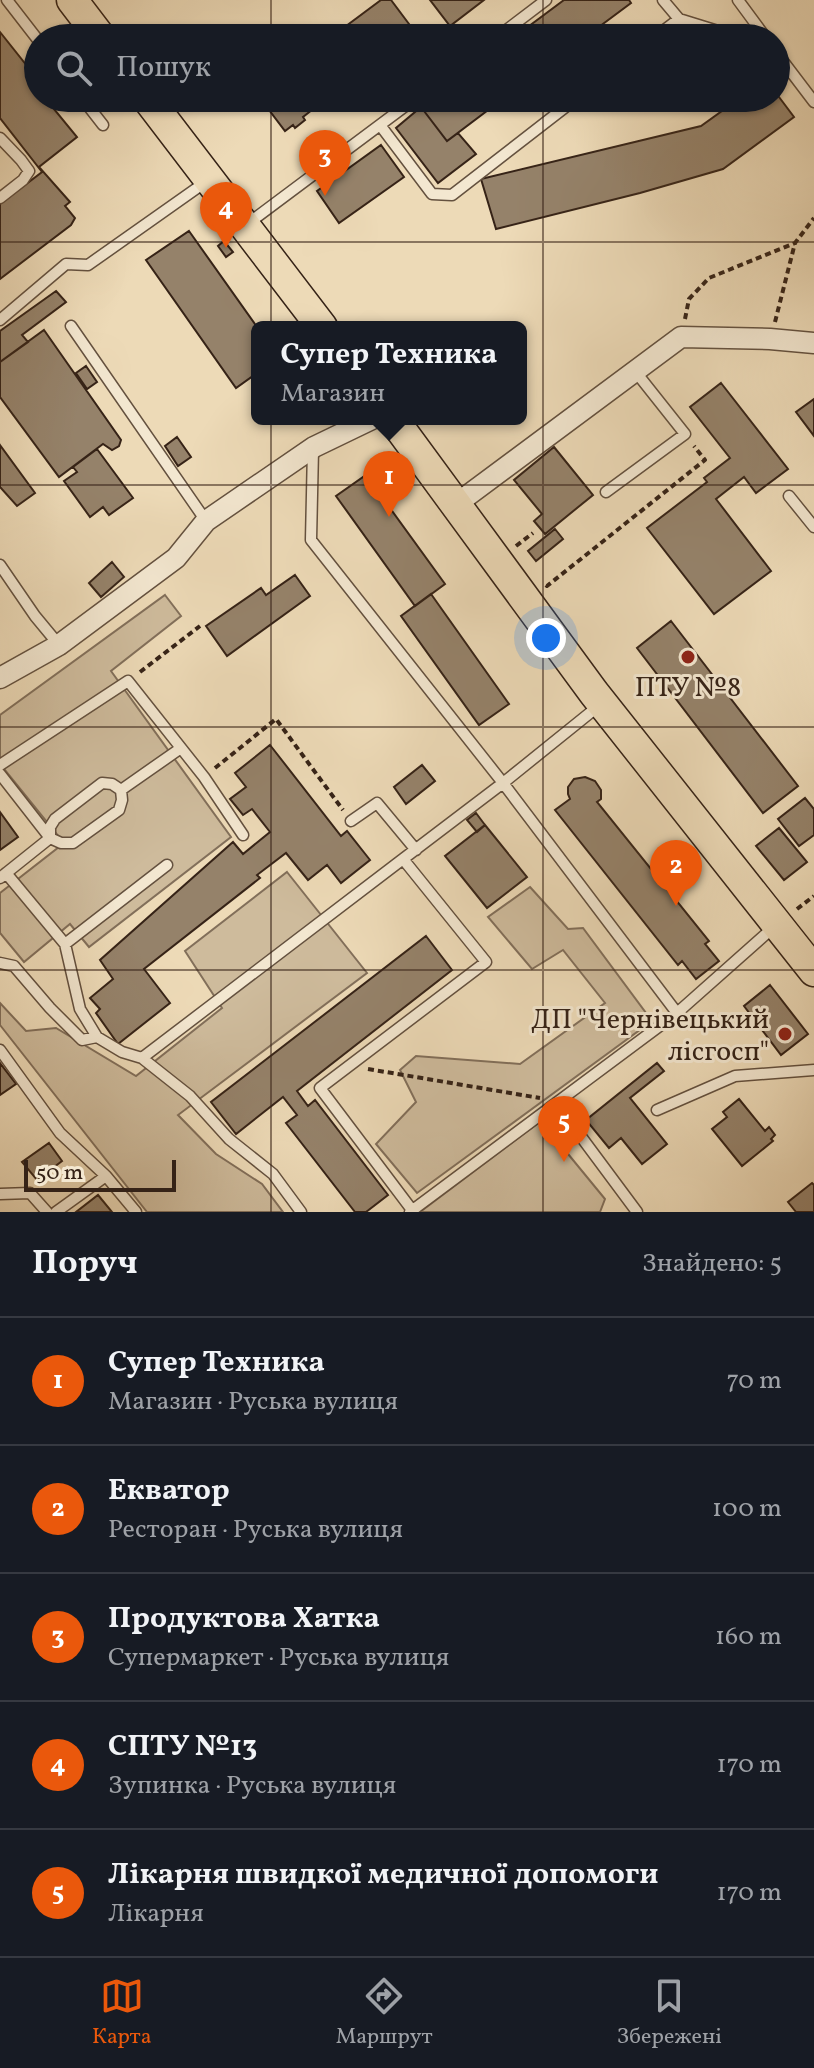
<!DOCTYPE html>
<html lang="uk">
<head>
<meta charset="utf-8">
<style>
  body { margin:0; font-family:Vollkorn,serif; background:#20242c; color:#f1f3f6 }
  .scale { position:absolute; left:24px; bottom:20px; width:152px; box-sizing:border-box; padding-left:8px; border:4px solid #362317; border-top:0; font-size:22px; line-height:28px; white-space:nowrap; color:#362317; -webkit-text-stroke:6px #f3e7d0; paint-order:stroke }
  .you { position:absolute; left:546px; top:638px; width:28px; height:28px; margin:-20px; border:6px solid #fff; border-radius:50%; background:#1a73e8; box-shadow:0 0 0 12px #1a73e833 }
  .badge { display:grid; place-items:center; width:52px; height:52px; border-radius:50%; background:#ea580c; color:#fff; font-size:26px; font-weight:700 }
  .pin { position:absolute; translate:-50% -66px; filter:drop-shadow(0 2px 4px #0008) }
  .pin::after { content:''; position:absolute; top:42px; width:28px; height:24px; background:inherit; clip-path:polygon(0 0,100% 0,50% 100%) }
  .popup { position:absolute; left:251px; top:321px; width:276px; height:104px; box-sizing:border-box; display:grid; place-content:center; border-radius:12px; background:#171b24; filter:drop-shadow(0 2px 6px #0005); font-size:26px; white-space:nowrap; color:#9ea1a6 }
  .popup b { font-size:30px; color:#f1f3f6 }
  .popup::after { content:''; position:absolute; left:50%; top:100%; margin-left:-16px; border:16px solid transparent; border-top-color:#171b24 }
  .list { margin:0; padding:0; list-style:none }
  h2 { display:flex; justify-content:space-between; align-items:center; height:104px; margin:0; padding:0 32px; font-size:34px }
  h2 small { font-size:26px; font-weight:400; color:#9ea1a6 }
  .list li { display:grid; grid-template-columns:52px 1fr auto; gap:24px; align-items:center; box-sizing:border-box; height:128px; padding:0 32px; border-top:2px solid #363941 }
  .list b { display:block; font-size:30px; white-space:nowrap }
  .list p { margin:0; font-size:26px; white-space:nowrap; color:#9ea1a6 }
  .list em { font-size:26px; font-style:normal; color:#9ea1a6 }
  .icon { flex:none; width:44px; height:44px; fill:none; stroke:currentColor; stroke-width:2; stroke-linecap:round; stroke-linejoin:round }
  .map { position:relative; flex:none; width:814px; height:1212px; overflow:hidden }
  .search { position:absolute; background:#171b24; box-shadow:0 2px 6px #0004; left:24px; right:24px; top:24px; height:88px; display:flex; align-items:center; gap:20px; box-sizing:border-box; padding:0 28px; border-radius:44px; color:#9ea1a6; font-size:30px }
  .sheet { height:744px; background:#171b24 }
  nav { display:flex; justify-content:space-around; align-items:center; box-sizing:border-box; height:112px; border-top:2px solid #363941; background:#171b24; font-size:22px; color:#9ea1a6 }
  nav a { display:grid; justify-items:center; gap:4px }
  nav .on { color:#ea580c }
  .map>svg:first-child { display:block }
  .green { fill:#cebb9c; stroke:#826f5a; stroke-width:2 }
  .building { fill:#95826a; stroke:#362317; stroke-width:2 }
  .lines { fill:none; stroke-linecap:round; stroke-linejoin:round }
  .lane-casing { stroke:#64513f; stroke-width:13 }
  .street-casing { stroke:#64513f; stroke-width:23 }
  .primary-casing { stroke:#362317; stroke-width:33 }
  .path { stroke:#362317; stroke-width:4; stroke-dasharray:6 4; stroke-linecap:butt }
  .lane { stroke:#f3e7d0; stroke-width:10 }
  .street { stroke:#f3e7d0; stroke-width:20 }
  .primary { stroke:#eddab7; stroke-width:30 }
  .grid { fill:none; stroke:#362317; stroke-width:2; stroke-opacity:0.55 }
  .poi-dot { fill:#8f2418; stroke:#f3e7d0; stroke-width:3 }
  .labels { text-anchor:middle; stroke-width:6; stroke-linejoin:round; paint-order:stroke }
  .poi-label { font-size:28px; fill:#362317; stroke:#f3e7d0 }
</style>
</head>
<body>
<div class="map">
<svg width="814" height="1212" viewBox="0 0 814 1212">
  <rect width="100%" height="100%" fill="#eddab7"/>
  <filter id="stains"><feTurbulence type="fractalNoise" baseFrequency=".0025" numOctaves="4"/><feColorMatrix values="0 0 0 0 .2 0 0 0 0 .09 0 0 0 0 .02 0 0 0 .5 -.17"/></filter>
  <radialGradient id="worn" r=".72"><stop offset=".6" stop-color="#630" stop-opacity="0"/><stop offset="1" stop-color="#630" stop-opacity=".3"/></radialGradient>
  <path class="green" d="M 165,595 L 181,616 L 111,671 L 231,837 L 89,947 L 70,924 L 24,962 L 0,933 L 0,893 L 64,843 L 0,764 L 0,715 Z
    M 287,872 L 367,973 L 178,1115 L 216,1154 L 262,1184 L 283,1212 L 147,1212 L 0,1025 L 0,1003 L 26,1031 L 56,1028 L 136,1076 L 222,1008 L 185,951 Z
    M 530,887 L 568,929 L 583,928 L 652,1021 L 417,1193 L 376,1144 L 416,1102 L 400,1070 L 416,1056 L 520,1064 L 605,1003 L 563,950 L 532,969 L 488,917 Z
    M 541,1121 L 605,1199 L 600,1212 L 420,1212 Z"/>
  <path class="building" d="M 381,0 L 391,0 L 415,32 L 408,38 L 330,38 Z
    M 430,0 L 484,0 L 450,26 Z
    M 564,0 L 629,0 L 631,3 L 584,38 L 513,38 Z
    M 0,32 L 31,71 L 38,88 L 38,98 L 45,98 L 77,137 L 39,167 L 70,202 L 65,206 L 75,218 L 71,225 L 0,279 L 0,204 L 42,172 L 0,118 Z
    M 776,93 L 794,117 L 723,169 L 640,193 L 496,229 L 481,179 L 701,126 L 740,98 L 776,98 Z
    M 260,98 L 335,98 L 319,110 L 317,106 L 303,117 L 305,120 L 295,128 L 293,125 L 285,131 Z
    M 434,98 L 504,98 L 447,141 L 421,107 Z
    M 421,107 L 447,141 L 458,133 L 476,154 L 438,183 L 396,128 Z
    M 381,145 L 404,177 L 339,223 L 317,191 Z
    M 189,231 L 257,327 L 257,373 L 236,388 L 146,260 Z
    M 224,241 L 233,252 L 226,257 L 218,246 Z
    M 56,291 L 66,302 L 22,335 L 28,342 L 0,362 L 0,331 Z
    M 44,330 L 121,440 L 119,446 L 112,450 L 103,444 L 59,477 L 0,397 L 0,362 Z
    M 86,366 L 97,382 L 87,389 L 76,373 Z
    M 721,383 L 788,469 L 756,493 L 744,477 L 716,499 L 771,571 L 714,614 L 647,528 L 707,482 L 704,478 L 730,458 L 690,407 Z
    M 814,399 L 814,436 L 796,412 Z
    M 177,437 L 191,457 L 178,466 L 165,446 Z
    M 0,445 L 35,493 L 17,506 L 0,487 Z
    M 554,447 L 593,495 L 545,534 L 534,521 L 542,514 L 514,480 Z
    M 97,449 L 133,498 L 109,515 L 103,507 L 90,517 L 64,481 L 77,472 L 73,467 Z
    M 366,475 L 445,584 L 415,606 L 336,496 Z
    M 555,529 L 563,539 L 536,561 L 528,551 Z
    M 112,562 L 124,577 L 101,597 L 89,583 Z
    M 295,575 L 310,596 L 227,656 L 206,626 L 261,588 L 266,595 Z
    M 431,594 L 509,704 L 479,725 L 401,616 Z
    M 671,621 L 798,786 L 763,813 L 637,648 Z
    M 270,745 L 341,836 L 347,831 L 370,860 L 341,883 L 327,865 L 308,880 L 286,853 L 257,875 L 260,878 L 144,969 L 170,1003 L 118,1044 L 96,1013 L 100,1009 L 90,998 L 113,979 L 100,960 L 233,842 L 243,854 L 270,832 L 252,809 L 243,815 L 230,799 L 246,787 L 235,773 Z
    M 422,765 L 435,781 L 406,804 L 394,787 Z
    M 585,777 L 595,781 L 601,790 L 601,799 L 597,802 L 709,941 L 705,944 L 719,961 L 696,979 L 682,961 L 678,965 L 555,810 L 570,799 L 568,794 L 568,787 L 574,779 Z
    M 805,798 L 814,809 L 814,835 L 799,846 L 778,819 Z
    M 0,812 L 18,837 L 0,850 Z
    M 476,813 L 485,825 L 477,832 L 467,820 Z
    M 485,825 L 527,877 L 487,908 L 445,856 Z
    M 779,828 L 807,862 L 784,880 L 756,846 Z
    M 426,936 L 452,970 L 297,1091 L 308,1106 L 315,1100 L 388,1195 L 366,1212 L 355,1212 L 286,1123 L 297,1115 L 283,1097 L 236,1134 L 211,1102 Z
    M 770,985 L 808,1034 L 781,1055 L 744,1006 Z
    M 0,1063 L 16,1084 L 0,1095 Z
    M 657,1063 L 664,1071 L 630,1098 L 667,1144 L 642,1164 L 621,1138 L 609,1148 L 586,1120 Z
    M 739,1099 L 765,1131 L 769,1127 L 775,1135 L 771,1139 L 773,1141 L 742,1166 L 712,1129 L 727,1117 L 723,1112 Z
    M 49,1143 L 62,1161 L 37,1180 L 22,1162 Z
    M 812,1183 L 814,1185 L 814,1212 L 796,1212 L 788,1202 Z
    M 98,1195 L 112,1212 L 76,1212 Z"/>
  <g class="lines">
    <defs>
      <path id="lane" d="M 7,0 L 38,40
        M 663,0 L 679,19 L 721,32 L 765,38
        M 738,0 L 766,38
        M 496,38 L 546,0
        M 654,38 L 679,19
        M 776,52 L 814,102
        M 82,98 L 103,125
        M 380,125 L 432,194 L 452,195 L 577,98
        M 0,138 L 21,160 L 29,171 L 23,180 L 0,198
        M 246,225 L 416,98
        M 0,320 L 66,264 L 88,265 L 207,181
        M 71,326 L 206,521
        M 313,449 L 311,540 L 503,783 L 403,859 L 486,962 L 320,1088 L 412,1210
        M 606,492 L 685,434 L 635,371
        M 789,496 L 814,527
        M 0,565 L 35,616 L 59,645
        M 601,704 L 503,783 L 677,1013 L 775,926
        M 0,765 L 128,681 L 204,777 L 243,835
        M 0,774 L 50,838 L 0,878
        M 121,790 L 112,784 L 102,783 L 55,819 L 50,827 L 50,838 L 61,843 L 73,843 L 119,810 L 122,800 L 121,790 L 181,748
        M 351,821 L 377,803 L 416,850
        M 6,873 L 65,944 L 80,1009 L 97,1037
        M 65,944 L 167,865
        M 0,963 L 14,966 L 50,1008 L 82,1040 L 97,1037 L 122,1052 L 142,1058 L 190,1096 L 229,1139 L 273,1174 L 301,1212
        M 0,1050 L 60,1133 L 106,1176 L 136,1212
        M 142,1058 L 403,859
        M 556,1103 L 637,1212
        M 657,1110 L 735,1076 L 814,1070
        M 0,1194 L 30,1193 L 47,1212
        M 56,1212 L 106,1176
        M 410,1212 L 677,1013"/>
      <path id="street" d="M 455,505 L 681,337 L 770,339 L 814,343
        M 0,678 L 59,645 L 176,558 L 206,521 L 314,447 L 372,419"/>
      <path id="primary" d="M 72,0 L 101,38
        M 147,98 L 322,327
        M 393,419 L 594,693 L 814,971"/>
    </defs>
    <use href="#lane" class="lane-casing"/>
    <use href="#street" class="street-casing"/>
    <use href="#primary" class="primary-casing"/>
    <path class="path" d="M 685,319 L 689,299 L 709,278 L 795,243
      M 775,322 L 795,243 L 814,218
      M 516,546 L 533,533
      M 546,585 L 547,586 L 705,460 L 694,446
      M 140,672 L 200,626
      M 215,768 L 276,719 L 343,810
      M 797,909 L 814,896
      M 368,1069 L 540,1098"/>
    <use href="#lane" class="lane"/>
    <use href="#street" class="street"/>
    <use href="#primary" class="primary"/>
  </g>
  <path class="grid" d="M 271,0 L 271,38M 543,0 L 543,38M 271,98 L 271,1212M 543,98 L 543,1212M 0,242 L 814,242M 0,485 L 814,485M 0,727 L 814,727M 0,970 L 814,970"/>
  <g class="poi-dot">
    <circle cx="688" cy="657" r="8"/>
    <circle cx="785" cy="1034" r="8"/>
  </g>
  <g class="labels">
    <g class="poi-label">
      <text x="688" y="696">ПТУ №8</text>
      <text x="769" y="1028" text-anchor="end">ДП "Чернівецький<tspan x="769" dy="32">лісгосп"</tspan></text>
    </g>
  </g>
  <rect width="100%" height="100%" filter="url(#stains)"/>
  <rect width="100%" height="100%" fill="url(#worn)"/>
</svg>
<div class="scale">50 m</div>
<div class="you"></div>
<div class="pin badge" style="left:389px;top:517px">1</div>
<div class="popup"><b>Супер Техника</b>Магазин</div>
<div class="pin badge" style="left:676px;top:906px">2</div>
<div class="pin badge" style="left:325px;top:196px">3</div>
<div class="pin badge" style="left:226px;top:248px">4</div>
<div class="pin badge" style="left:564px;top:1162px">5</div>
<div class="search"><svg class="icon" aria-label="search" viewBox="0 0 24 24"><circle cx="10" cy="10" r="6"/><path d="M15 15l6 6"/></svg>Пошук</div>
</div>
<section class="sheet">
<h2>Поруч<small>Знайдено: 5</small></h2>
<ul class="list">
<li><span class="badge">1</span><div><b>Супер Техника</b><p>Магазин · Руська вулиця</p></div><em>70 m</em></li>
<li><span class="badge">2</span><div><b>Екватор</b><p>Ресторан · Руська вулиця</p></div><em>100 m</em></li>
<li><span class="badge">3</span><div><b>Продуктова Хатка</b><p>Супермаркет · Руська вулиця</p></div><em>160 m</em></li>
<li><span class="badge">4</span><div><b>СПТУ №13</b><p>Зупинка · Руська вулиця</p></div><em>170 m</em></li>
<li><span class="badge">5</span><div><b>Лікарня швидкої медичної допомоги</b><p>Лікарня</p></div><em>170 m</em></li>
</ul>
</section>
<nav>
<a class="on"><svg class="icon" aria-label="map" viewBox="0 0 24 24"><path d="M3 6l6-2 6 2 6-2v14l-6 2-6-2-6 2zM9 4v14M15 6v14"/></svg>Карта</a>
<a><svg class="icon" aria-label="directions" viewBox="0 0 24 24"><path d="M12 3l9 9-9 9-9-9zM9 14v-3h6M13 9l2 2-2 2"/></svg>Маршрут</a>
<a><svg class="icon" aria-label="saved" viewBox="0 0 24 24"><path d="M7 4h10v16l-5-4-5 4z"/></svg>Збережені</a>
</nav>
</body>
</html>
